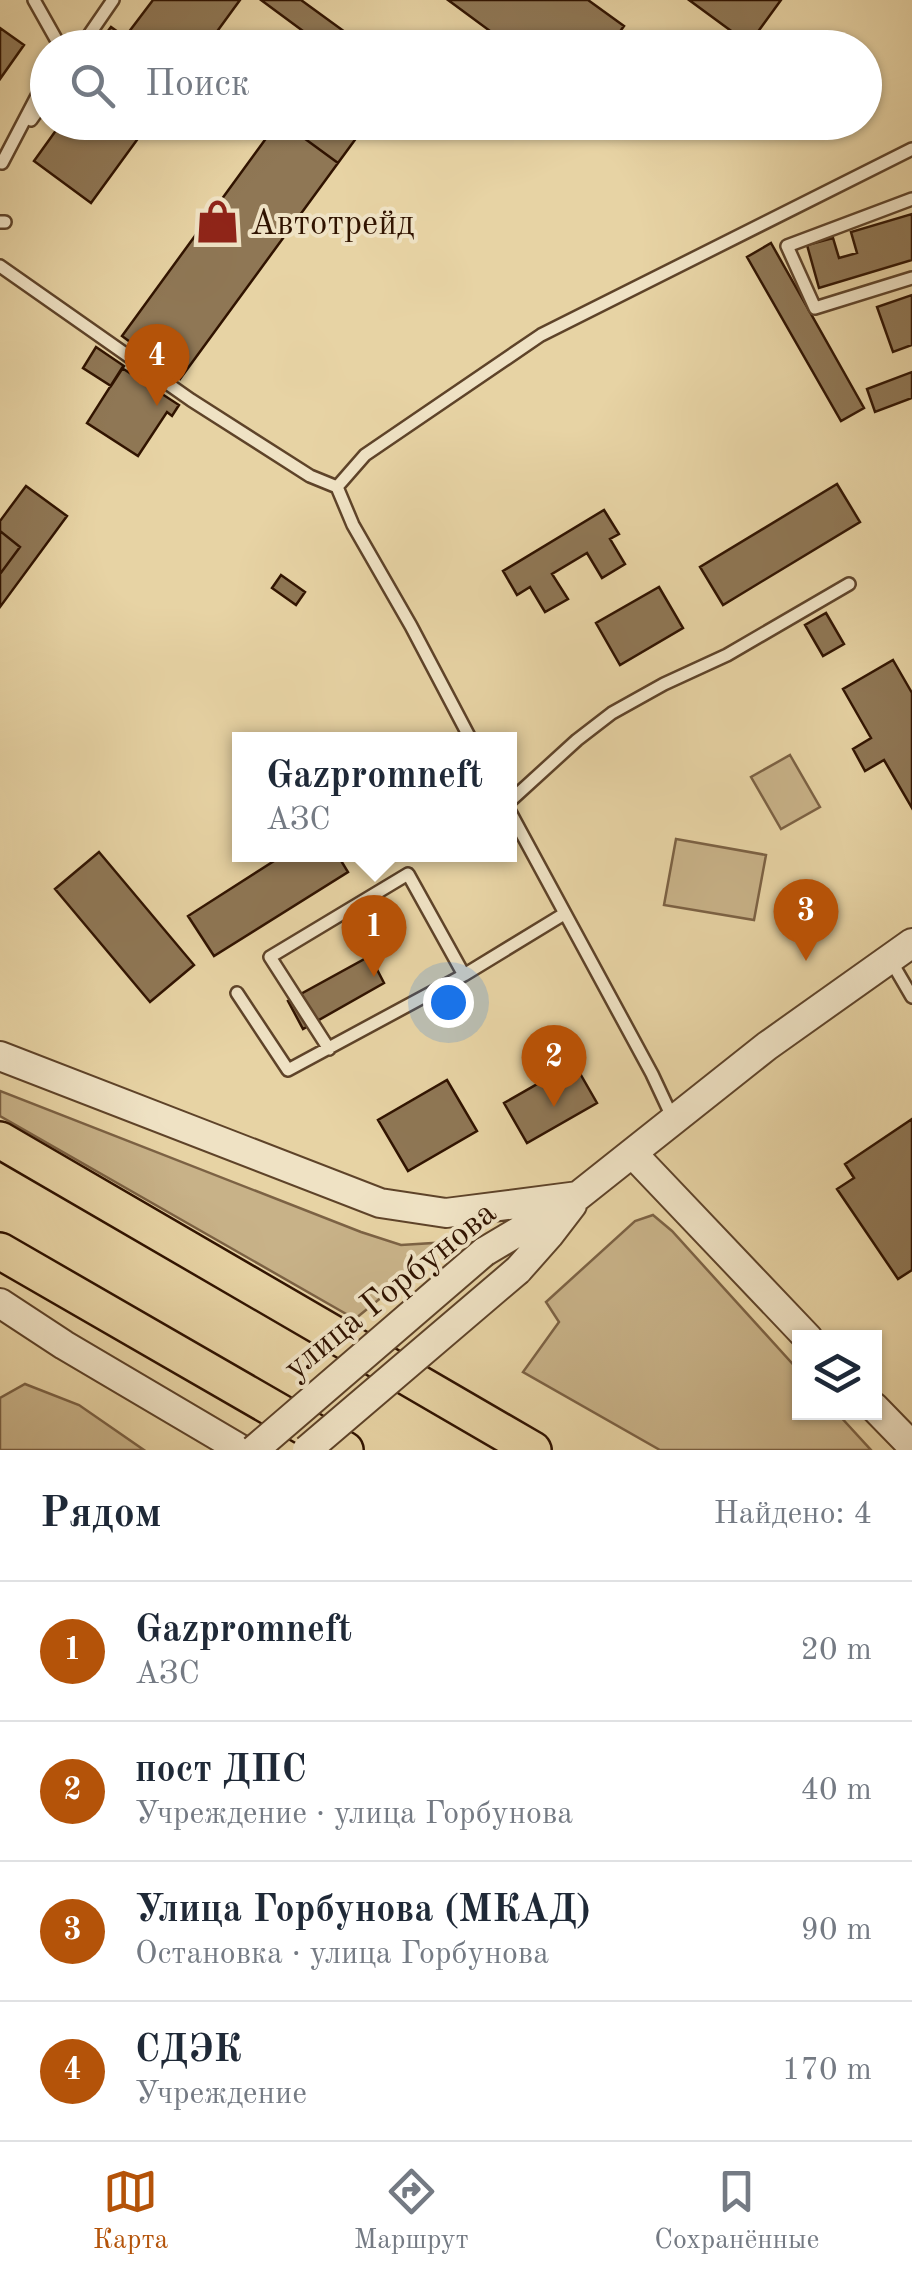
<!DOCTYPE html>
<html lang="ru">
<head>
<meta charset="utf-8">
<style>
  body { margin:0; font-family:"Old Standard TT",serif; background:#f2f2f3; color:#1f2937 }
  .controls { position:absolute; right:30px; bottom:30px; display:grid; overflow:hidden; border-radius:0px; box-shadow:0 2px 8px #0004 }
  .controls button { width:90px; height:90px; display:grid; place-items:center; padding:0; border:0; border-bottom:2px solid #e0e1e3; background:#fff; color:#1f2937; font:50px sans-serif }
  .you { position:absolute; left:448px; top:1002px; width:35px; height:35px; margin:-25px; border:8px solid #fff; border-radius:50%; background:#1a73e8; box-shadow:0 0 0 15px #1a73e833 }
  .badge { display:grid; place-items:center; width:65px; height:65px; border-radius:50%; background:#b45309; color:#fff; font-size:32px; font-weight:700 }
  .pin { position:absolute; translate:-50% -82px; filter:drop-shadow(0 2px 5px #0008) }
  .pin::after { content:''; position:absolute; top:52px; width:35px; height:30px; background:inherit; clip-path:polygon(0 0,100% 0,50% 100%) }
  .popup { position:absolute; left:232px; top:732px; width:285px; height:130px; box-sizing:border-box; display:grid; place-content:center; border-radius:0px; background:#fff; filter:drop-shadow(0 2px 8px #0005); font-size:32px; white-space:nowrap; color:#747a83 }
  .popup b { font-size:38px; color:#1f2937 }
  .popup::after { content:''; position:absolute; left:50%; top:100%; margin-left:-20px; border:20px solid transparent; border-top-color:#fff }
  .list { margin:0; padding:0; list-style:none }
  h2 { display:flex; justify-content:space-between; align-items:center; height:130px; margin:0; padding:0 40px; font-size:42px }
  h2 small { font-size:32px; font-weight:400; color:#747a83 }
  .list li { display:grid; grid-template-columns:65px 1fr auto; gap:30px; align-items:center; box-sizing:border-box; height:140px; padding:0 40px; border-top:2px solid #e0e1e3 }
  .list b { display:block; font-size:38px; white-space:nowrap }
  .list p { margin:0; font-size:32px; white-space:nowrap; color:#747a83 }
  .list em { font-size:32px; font-style:normal; color:#747a83 }
  .icon { flex:none; width:55px; height:55px; fill:none; stroke:currentColor; stroke-width:2; stroke-linecap:round; stroke-linejoin:round }
  .map { position:relative; flex:none; width:912px; height:1450px; overflow:hidden }
  .search { position:absolute; background:#fff; box-shadow:0 2px 8px #0004; left:30px; right:30px; top:30px; height:110px; display:flex; align-items:center; gap:25px; box-sizing:border-box; padding:0 35px; border-radius:55px; color:#747a83; font-size:38px }
  .sheet { height:690px; background:#fff }
  nav { display:flex; justify-content:space-around; align-items:center; box-sizing:border-box; height:140px; border-top:2px solid #e0e1e3; background:#fff; font-size:28px; color:#747a83 }
  nav a { display:grid; justify-items:center; gap:5px }
  nav .on { color:#b45309 }
  .map>svg:first-child { display:block }
  .green { fill:#c8b288; stroke:#7c6244; stroke-width:2.5 }
  .building { fill:#8f7755; stroke:#301300; stroke-width:2.5 }
  .lines { fill:none; stroke-linecap:round; stroke-linejoin:round }
  .service-casing { stroke:#5e4329; stroke-width:16 }
  .tertiary-casing { stroke:#5e4329; stroke-width:32 }
  .trunk-casing { stroke:#301300; stroke-width:40 }
  .service { stroke:#efe2c4; stroke-width:11 }
  .tertiary { stroke:#efe2c4; stroke-width:28 }
  .trunk { stroke:#e7d3a4; stroke-width:35 }
  .tertiary-bridge-casing { stroke:#5e4329; stroke-width:32; stroke-linecap:butt }
  .tertiary-bridge { stroke:#efe2c4; stroke-width:28 }
  .labels { text-anchor:middle; stroke-width:8; stroke-linejoin:round; paint-order:stroke }
  .poi-label { font-size:35px; fill:#301300; stroke:#efe2c4; text-anchor:start }
  .street-label { font-size:35px; fill:#301300; stroke:#efe2c4 }
</style>
</head>
<body>
<div class="map">
<svg width="912" height="1450" viewBox="0 0 912 1450">
  <rect width="100%" height="100%" fill="#e7d3a4"/>
  <filter id="stains"><feTurbulence type="fractalNoise" baseFrequency=".002" numOctaves="4"/><feColorMatrix values="0 0 0 0 .2 0 0 0 0 .09 0 0 0 0 .02 0 0 0 .5 -.17"/></filter>
  <radialGradient id="worn" r=".72"><stop offset=".6" stop-color="#630" stop-opacity="0"/><stop offset="1" stop-color="#630" stop-opacity=".3"/></radialGradient>
  <path class="green" d="M 790,755 L 820,807 L 781,829 L 751,777 Z
    M 676,839 L 766,855 L 754,920 L 664,905 Z
    M 0,1091 L 361,1232 L 401,1245 L 434,1243 L 421,1265 L 355,1319 L 0,1116 Z
    M 653,1215 L 672,1231 L 799,1371 L 800,1412 L 837,1413 L 871,1450 L 660,1450 L 523,1372 L 559,1322 L 546,1302 L 635,1221 Z
    M 25,1384 L 79,1405 L 144,1450 L 0,1450 L 0,1398 Z"/>
  <path class="building" d="M 153,0 L 240,0 L 205,48 L 95,48 L 111,27 L 125,37 Z
    M 261,0 L 301,0 L 345,32 L 334,48 L 326,48 Z
    M 448,0 L 588,0 L 624,26 L 608,48 L 513,48 Z
    M 689,0 L 781,0 L 749,44 Z
    M 0,28 L 24,45 L 0,79 Z
    M 62,122 L 150,122 L 91,203 L 34,161 Z
    M 278,122 L 282,122 L 338,163 L 180,379 L 122,336 Z
    M 282,122 L 368,122 L 338,163 Z
    M 912,214 L 912,260 L 819,288 L 807,245 L 833,238 L 839,258 L 857,253 L 851,232 Z
    M 771,243 L 864,408 L 841,421 L 747,257 Z
    M 912,295 L 912,345 L 893,352 L 877,307 Z
    M 96,347 L 124,366 L 111,386 L 83,368 Z
    M 122,368 L 179,405 L 172,416 L 167,412 L 138,456 L 87,423 Z
    M 912,372 L 912,398 L 875,412 L 867,389 Z
    M 837,484 L 860,522 L 723,605 L 700,567 Z
    M 26,486 L 67,516 L 0,607 L 0,574 L 20,547 L 0,531 L 0,521 Z
    M 604,510 L 619,534 L 610,539 L 625,564 L 602,578 L 587,553 L 552,574 L 568,599 L 545,612 L 530,587 L 517,595 L 503,571 Z
    M 0,531 L 20,547 L 0,574 Z
    M 281,575 L 305,592 L 296,605 L 272,588 Z
    M 659,587 L 683,628 L 620,665 L 596,623 Z
    M 826,613 L 844,644 L 823,656 L 805,625 Z
    M 893,660 L 912,693 L 912,808 L 884,760 L 865,771 L 853,749 L 871,738 L 843,689 Z
    M 99,852 L 194,965 L 150,1002 L 55,889 Z
    M 285,854 L 337,854 L 348,872 L 214,956 L 188,916 Z
    M 370,956 L 384,983 L 303,1029 L 288,1001 Z
    M 574,1063 L 597,1103 L 527,1143 L 504,1103 Z
    M 447,1080 L 477,1131 L 408,1171 L 378,1120 Z
    M 912,1119 L 912,1270 L 898,1279 L 837,1189 L 854,1178 L 845,1164 Z"/>
  <g class="lines">
    <defs>
      <path id="service" d="M 34,0 L 61,48
        M 80,48 L 113,0
        M 31,120 L 48,96
        M 2,163 L 48,75
        M 912,199 L 787,246 L 815,308 L 912,278
        M 0,222 L 5,222
        M 0,266 L 191,400 L 310,476 L 337,487
        M 471,740 L 411,626 L 353,525 L 337,487 L 365,455 L 541,335 L 912,149
        M 509,802 L 577,740 L 612,713 L 664,684 L 727,655 L 849,584
        M 509,810 L 652,1074 L 674,1121
        M 891,961 L 912,997
        M 237,993 L 288,1070 L 464,975 L 564,914
        M 329,1049 L 270,957 L 408,874 L 464,975"/>
      <path id="tertiary" d="M 0,1056 L 380,1203 L 446,1213 L 578,1196
        M 633,1154 L 808,1338
        M 484,1252 L 578,1196 L 767,1046 L 912,943
        M 518,1270 L 549,1235 L 572,1205
        M 0,1303 L 64,1345 L 242,1450
        M 874,1407 L 912,1446"/>
      <path id="trunk" d="M 0,1140 L 533,1450
        M 0,1251 L 345,1450"/>
    </defs>
    <use href="#service" class="service-casing"/>
    <use href="#tertiary" class="tertiary-casing"/>
    <use href="#trunk" class="trunk-casing"/>
    <use href="#service" class="service"/>
    <use href="#tertiary" class="tertiary"/>
    <use href="#trunk" class="trunk"/>
    <defs>
      <path id="tertiary-bridge" d="M 254,1450 L 484,1252
        M 307,1450 L 518,1270"/>
    </defs>
    <use href="#tertiary-bridge" class="tertiary-bridge-casing"/>
    <use href="#tertiary-bridge" class="tertiary-bridge"/>
  </g>
  <defs>
    <symbol id="shop-bare" viewBox="-9 -9 18 18"><path d="M-5-2.5h2.3a2.7 3.5 0 0 1 5.4 0H5L5.5 6h-11ZM-1.5-2.5h3a1.5 2.3 0 0 0-3 0Z" fill="#8f2418" stroke="#efe2c4" stroke-width="2.5" paint-order="stroke"/></symbol>
  </defs>
  <g fill-rule="evenodd">
    <use href="#shop-bare" x="186" y="190" width="63" height="63"/>
  </g>
  <g class="labels">
    <g class="poi-label">
      <text x="250" y="234">Автотрейд</text>
    </g>
    <g class="street-label">
      <text transform="translate(389 1289) rotate(-39)" y="12">улица Горбунова</text>
    </g>
  </g>
  <rect width="100%" height="100%" filter="url(#stains)"/>
  <rect width="100%" height="100%" fill="url(#worn)"/>
</svg>
<div class="controls">
<button><svg class="icon" aria-label="layers" viewBox="0 0 24 24"><path d="M12 4l9 5-9 5-9-5zM3 14l9 5 9-5"/></svg></button>
</div>
<div class="you"></div>
<div class="pin badge" style="left:374px;top:977px">1</div>
<div class="popup"><b>Gazpromneft</b>АЗС</div>
<div class="pin badge" style="left:554px;top:1107px">2</div>
<div class="pin badge" style="left:806px;top:961px">3</div>
<div class="pin badge" style="left:157px;top:406px">4</div>
<div class="search"><svg class="icon" aria-label="search" viewBox="0 0 24 24"><circle cx="10" cy="10" r="6"/><path d="M15 15l6 6"/></svg>Поиск</div>
</div>
<section class="sheet">
<h2>Рядом<small>Найдено: 4</small></h2>
<ul class="list">
<li><span class="badge">1</span><div><b>Gazpromneft</b><p>АЗС</p></div><em>20 m</em></li>
<li><span class="badge">2</span><div><b>пост ДПС</b><p>Учреждение · улица Горбунова</p></div><em>40 m</em></li>
<li><span class="badge">3</span><div><b>Улица Горбунова (МКАД)</b><p>Остановка · улица Горбунова</p></div><em>90 m</em></li>
<li><span class="badge">4</span><div><b>СДЭК</b><p>Учреждение</p></div><em>170 m</em></li>
</ul>
</section>
<nav>
<a class="on"><svg class="icon" aria-label="map" viewBox="0 0 24 24"><path d="M3 6l6-2 6 2 6-2v14l-6 2-6-2-6 2zM9 4v14M15 6v14"/></svg>Карта</a>
<a><svg class="icon" aria-label="directions" viewBox="0 0 24 24"><path d="M12 3l9 9-9 9-9-9zM9 14v-3h6M13 9l2 2-2 2"/></svg>Маршрут</a>
<a><svg class="icon" aria-label="saved" viewBox="0 0 24 24"><path d="M7 4h10v16l-5-4-5 4z"/></svg>Сохранённые</a>
</nav>
</body>
</html>
